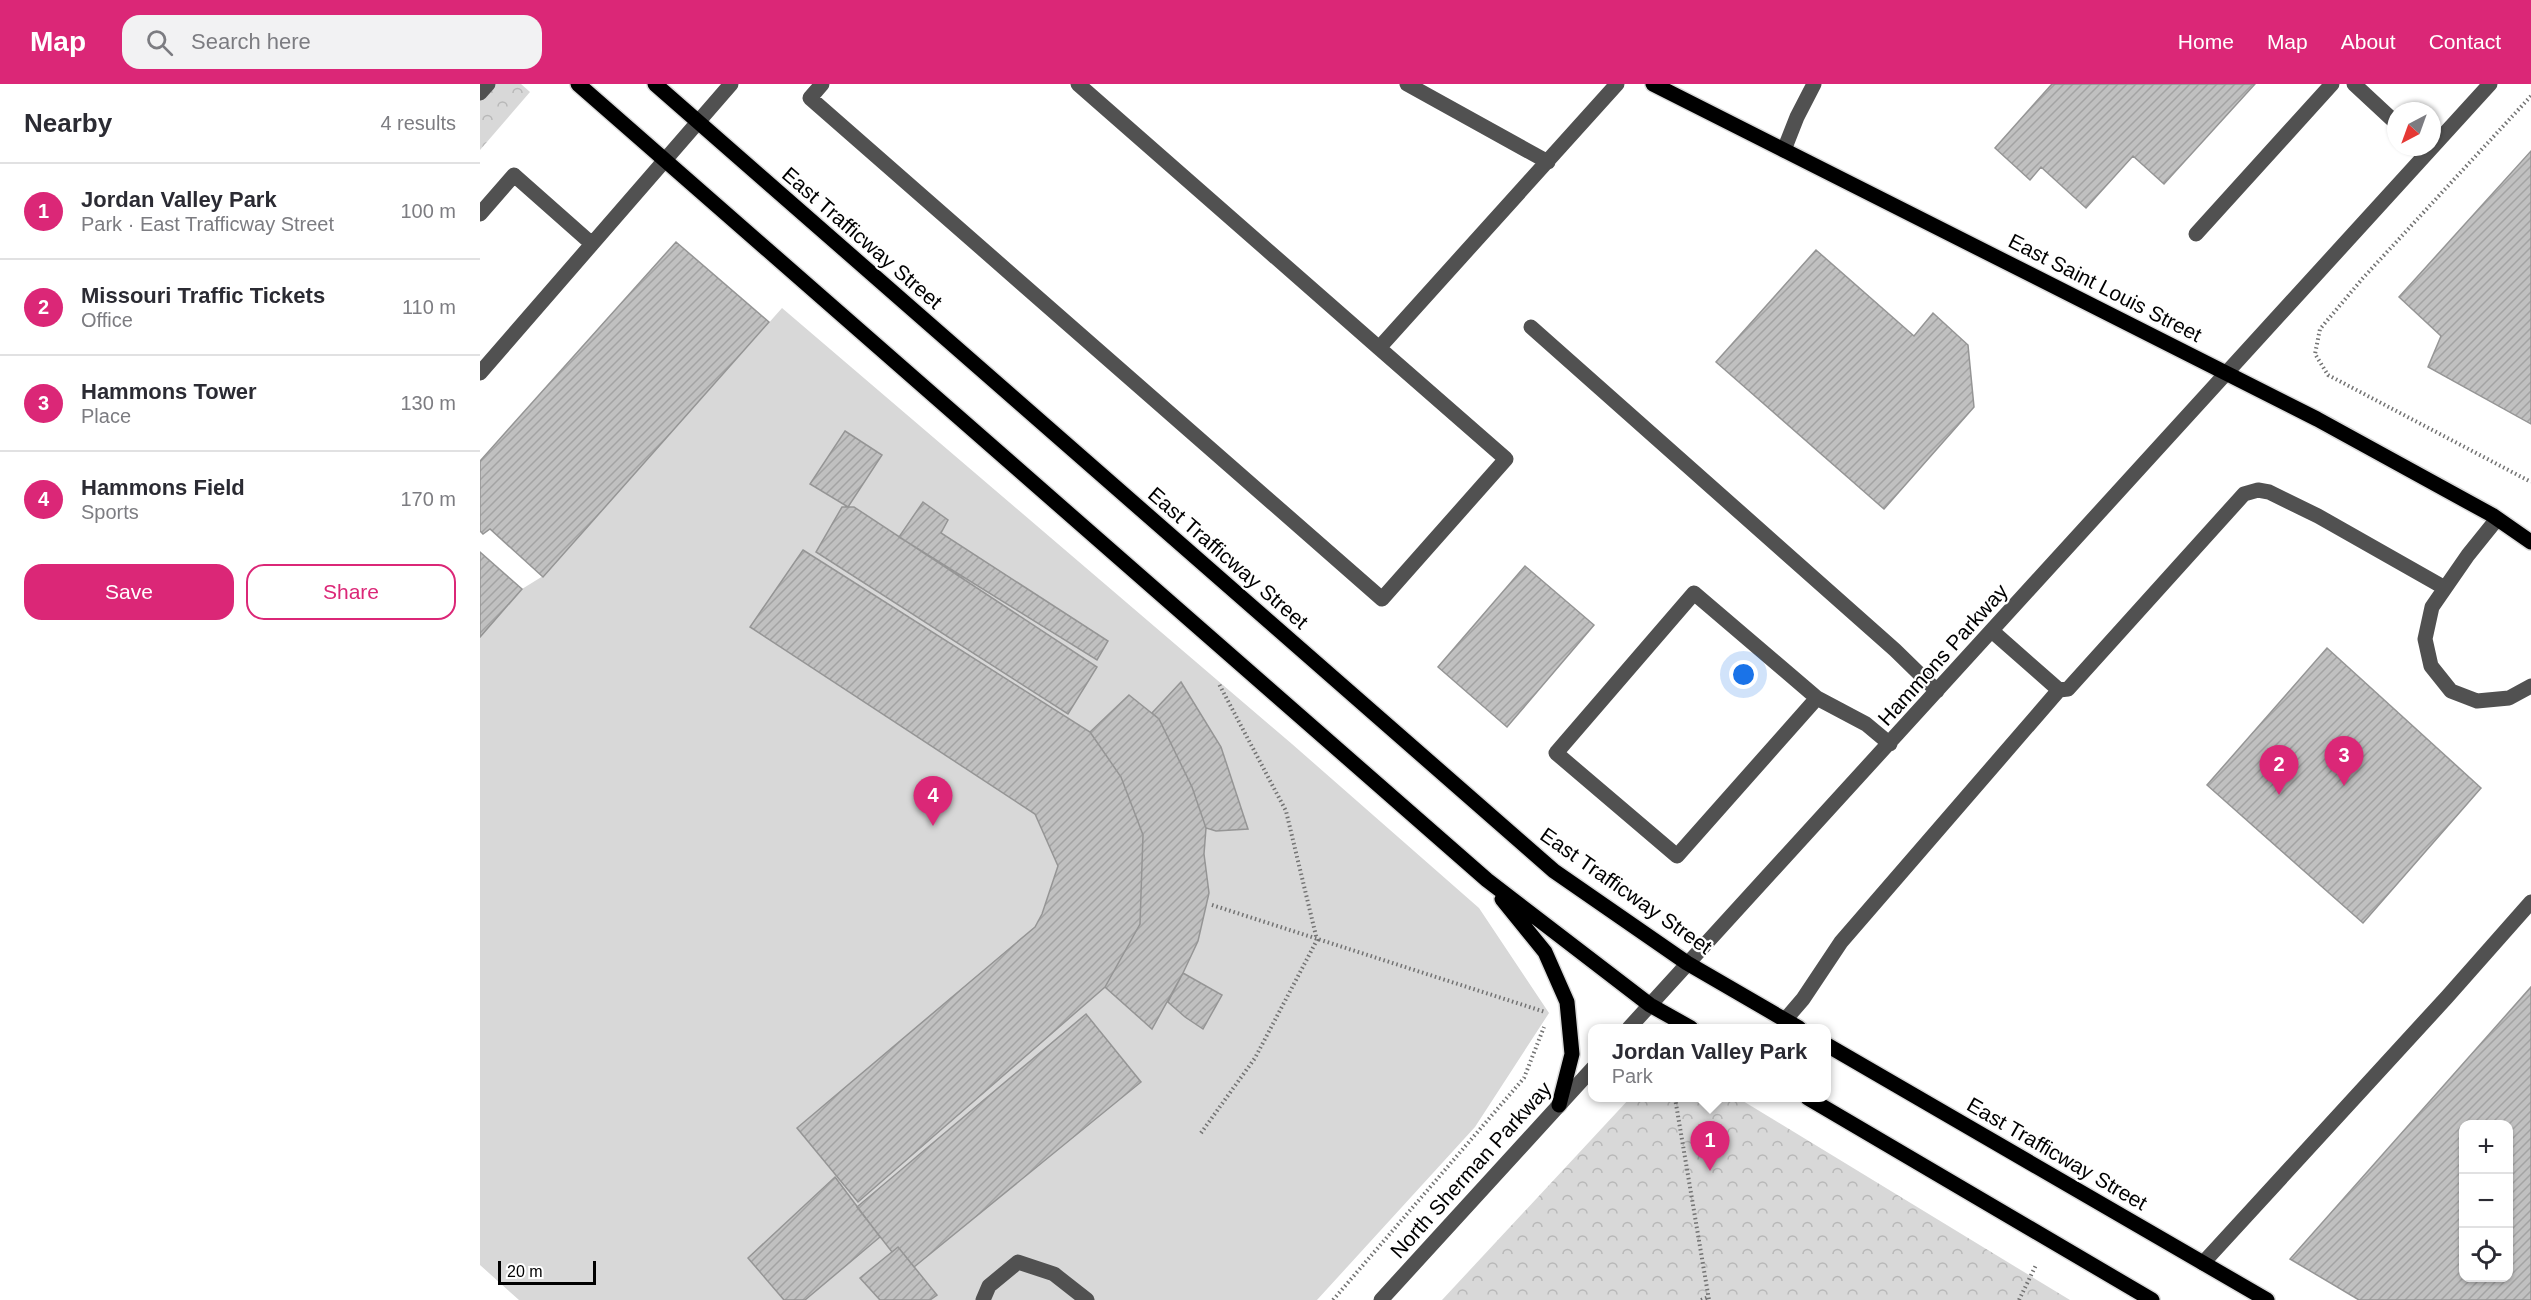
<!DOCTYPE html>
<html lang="en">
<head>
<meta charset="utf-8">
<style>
  body { margin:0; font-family:Arial,sans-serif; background:#f2f2f3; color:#2b2b33 }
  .controls { position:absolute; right:18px; bottom:18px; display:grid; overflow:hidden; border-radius:12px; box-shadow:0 2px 4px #0004 }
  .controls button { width:54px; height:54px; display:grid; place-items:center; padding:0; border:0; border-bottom:2px solid #e1e1e2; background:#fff; color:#2b2b33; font:30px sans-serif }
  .compass { position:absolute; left:1907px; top:18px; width:54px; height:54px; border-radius:50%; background:#fff; box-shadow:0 2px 4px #0004; rotate:221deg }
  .scale { position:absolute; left:18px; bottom:15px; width:98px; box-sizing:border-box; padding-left:6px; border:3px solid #000; border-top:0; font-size:16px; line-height:21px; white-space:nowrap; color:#000; -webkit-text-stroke:4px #fff; paint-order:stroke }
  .you { position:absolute; left:1264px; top:591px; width:21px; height:21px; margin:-15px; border:4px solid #fff; border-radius:50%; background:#1a73e8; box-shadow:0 0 0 9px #1a73e833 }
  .badge { display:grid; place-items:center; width:39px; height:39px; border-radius:50%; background:#db2777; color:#fff; font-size:20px; font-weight:700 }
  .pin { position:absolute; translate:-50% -50px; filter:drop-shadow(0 2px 3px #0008) }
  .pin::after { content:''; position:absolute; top:32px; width:21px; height:18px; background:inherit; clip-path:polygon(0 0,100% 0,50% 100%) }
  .popup { position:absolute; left:1108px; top:940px; width:243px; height:78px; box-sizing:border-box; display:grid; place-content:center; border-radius:12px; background:#fff; filter:drop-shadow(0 2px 4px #0005); font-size:20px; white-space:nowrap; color:#7c7c81 }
  .popup b { font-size:22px; color:#2b2b33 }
  .popup::after { content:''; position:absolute; left:50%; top:100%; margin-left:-12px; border:12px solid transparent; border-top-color:#fff }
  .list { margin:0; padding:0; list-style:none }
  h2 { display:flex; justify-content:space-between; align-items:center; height:78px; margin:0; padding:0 24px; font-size:26px }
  h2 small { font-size:20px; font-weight:400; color:#7c7c81 }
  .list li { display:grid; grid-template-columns:39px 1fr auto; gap:18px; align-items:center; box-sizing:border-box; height:96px; padding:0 24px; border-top:2px solid #e1e1e2 }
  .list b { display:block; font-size:22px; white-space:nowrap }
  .list p { margin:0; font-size:20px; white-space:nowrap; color:#7c7c81 }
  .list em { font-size:20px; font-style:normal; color:#7c7c81 }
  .actions { display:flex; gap:12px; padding:18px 24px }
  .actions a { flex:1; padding:14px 0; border:2px solid #db2777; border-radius:18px; text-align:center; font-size:21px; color:#db2777 }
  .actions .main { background:#db2777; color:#fff }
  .icon { flex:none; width:33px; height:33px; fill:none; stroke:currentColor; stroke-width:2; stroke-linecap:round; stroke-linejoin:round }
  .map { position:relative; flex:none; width:2051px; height:1216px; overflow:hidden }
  header { display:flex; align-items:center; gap:36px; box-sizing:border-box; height:84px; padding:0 30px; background:#db2777; color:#fff }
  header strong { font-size:28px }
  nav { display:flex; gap:33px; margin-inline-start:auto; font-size:21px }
  .search { width:420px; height:54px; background:#f2f2f3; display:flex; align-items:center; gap:15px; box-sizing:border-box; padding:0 21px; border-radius:18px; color:#7c7c81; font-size:22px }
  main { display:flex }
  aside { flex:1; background:#fff }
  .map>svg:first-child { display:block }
  .park { fill:url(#park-crowns) }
  .garden { fill:#d8d8d8 }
  .building { fill:url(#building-hatch); stroke:#959595; stroke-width:1.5; fill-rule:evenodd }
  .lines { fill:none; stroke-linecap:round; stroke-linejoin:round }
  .major-casing { stroke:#dbdbdb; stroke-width:18 }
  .path { stroke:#737373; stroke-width:4; stroke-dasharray:1.5 3; stroke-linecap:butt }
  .minor { stroke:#515151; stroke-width:15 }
  .major { stroke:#000; stroke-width:15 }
  .labels { text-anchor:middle; stroke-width:4.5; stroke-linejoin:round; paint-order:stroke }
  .street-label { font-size:21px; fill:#000; stroke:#fff }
</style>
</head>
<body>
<header>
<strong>Map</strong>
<div class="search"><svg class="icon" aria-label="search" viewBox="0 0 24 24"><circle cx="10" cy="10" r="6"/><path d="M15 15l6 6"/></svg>Search here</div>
<nav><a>Home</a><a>Map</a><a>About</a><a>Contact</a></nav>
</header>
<main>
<aside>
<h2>Nearby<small>4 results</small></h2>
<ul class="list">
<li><span class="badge">1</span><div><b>Jordan Valley Park</b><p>Park · East Trafficway Street</p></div><em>100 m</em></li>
<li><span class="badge">2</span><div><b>Missouri Traffic Tickets</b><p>Office</p></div><em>110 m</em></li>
<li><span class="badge">3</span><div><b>Hammons Tower</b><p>Place</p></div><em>130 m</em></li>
<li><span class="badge">4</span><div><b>Hammons Field</b><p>Sports</p></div><em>170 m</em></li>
</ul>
<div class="actions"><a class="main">Save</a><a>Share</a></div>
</aside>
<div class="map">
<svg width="2051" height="1216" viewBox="0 0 2051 1216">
  <defs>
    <pattern id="park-crowns" width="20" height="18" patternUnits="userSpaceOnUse" patternTransform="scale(1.5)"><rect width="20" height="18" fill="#d8d8d8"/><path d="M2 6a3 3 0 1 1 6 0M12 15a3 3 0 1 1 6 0" fill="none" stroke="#b8b8b8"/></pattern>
    <pattern id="building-hatch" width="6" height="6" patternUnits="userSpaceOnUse" patternTransform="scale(1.5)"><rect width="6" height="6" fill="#c0c0c0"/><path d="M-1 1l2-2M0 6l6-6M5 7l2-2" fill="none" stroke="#a3a3a3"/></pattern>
  </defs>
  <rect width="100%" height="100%" fill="#fff"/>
  <path class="park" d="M 0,0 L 41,0 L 50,8 L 0,66 Z
    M 1150,1014 L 1258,1014 L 1590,1216 L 962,1216 Z"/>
  <path class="garden" d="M 302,224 L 812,660 L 999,824 L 1069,929 L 995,1043 L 837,1216 L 39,1216 L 0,1181 L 0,553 L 42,505 L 63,492 Z"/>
  <path class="building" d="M 1572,0 L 1775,0 L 1684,100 L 1653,72 L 1606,124 L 1561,83 L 1550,96 L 1515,64 Z
    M 2051,67 L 2051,340 L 1948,283 L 1961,252 L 1919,213 Z
    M 196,158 L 289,238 L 63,493 L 10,445 L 3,450 L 0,447 L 0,377 Z
    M 1336,166 L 1434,252 L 1453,229 L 1488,261 L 1494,323 L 1404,425 L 1236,278 Z
    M 365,347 L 402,371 L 368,423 L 330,400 Z
    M 443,418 L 468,436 L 461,449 L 628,557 L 617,576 L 419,453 Z
    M 362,423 L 374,423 L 617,583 L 588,630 L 336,468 Z
    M 323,466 L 610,648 L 641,693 L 663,751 L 660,840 L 625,903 L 378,1118 L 317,1044 L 555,843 L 562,830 L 578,782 L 555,730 L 270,543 Z
    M 0,468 L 42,505 L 0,553 Z
    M 1045,482 L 1114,541 L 1027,643 L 958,583 Z
    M 1847,564 L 2001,704 L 1883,839 L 1727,701 Z
    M 701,598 L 741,663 L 768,745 L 736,747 L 726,744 L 712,703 L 679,635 L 672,629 Z
    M 649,611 L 679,635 L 712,703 L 726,744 L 724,770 L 729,809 L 718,857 L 703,889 L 672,945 L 625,903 L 660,840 L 663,751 L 641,693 L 610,648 Z
    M 703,889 L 742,911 L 723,945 L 705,933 L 688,918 Z
    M 2051,903 L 2051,1216 L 1879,1216 L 1810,1175 ZM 1984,1040 L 2028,1040 L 2028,1194 L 1984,1194 Z
    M 606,930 L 661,998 L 434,1183 L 418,1163 L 412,1168 L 377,1123 Z
    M 355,1093 L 400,1153 L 325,1216 L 304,1216 L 268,1174 Z
    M 418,1163 L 457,1211 L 450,1216 L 400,1216 L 380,1194 Z"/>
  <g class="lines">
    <defs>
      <path id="major" d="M 98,0 L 1007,796 L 1170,921 L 1211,944
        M 175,0 L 1074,787 L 1207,879 L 1319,944
        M 1173,0 L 1837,335 L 2012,431 L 2051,458
        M 1022,815 L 1065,868 L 1087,918 L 1092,970 L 1079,1021
        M 1347,961 L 1787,1216
        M 1328,1014 L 1672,1216"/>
    </defs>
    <use href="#major" class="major-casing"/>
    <path class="path" d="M 2051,12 L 1883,194 L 1840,245 L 1835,270 L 1848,291 L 2051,398
      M 732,821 L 1065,928
      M 1195,1014 L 1229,1216
      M 721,1049 L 775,974 L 837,856 L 806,727 L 739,600
      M 853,1216 L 1044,994 L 1064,943
      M 1221,1216 L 1229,1213
      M 1539,1216 L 1556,1181"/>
    <path class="minor" d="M 342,0 L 330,14 L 902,515 L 1026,375 L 899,264
      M 598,0 L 899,264 L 1137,0
      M 927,0 L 1068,78
      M 1874,0 L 1916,39
      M 0,9 L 8,0
      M 1304,66 L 1317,33 L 1334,0
      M 0,130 L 34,91 L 112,160
      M 1716,150 L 1852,0
      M 1051,243 L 1415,566 L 1457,607
      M 0,289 L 251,0
      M 2017,435 L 1988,471 L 1952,523 L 1945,555 L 1951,582 L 1971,607 L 1997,617 L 2029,614 L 2051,602
      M 1512,547 L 1579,606 L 1588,605 L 1764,410 L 1778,406 L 1789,408 L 1838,432 L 1965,504
      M 1337,614 L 1197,772 L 1076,669 L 1214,509 L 1337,614 L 1386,640 L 1410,660
      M 1305,936 L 1323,915 L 1361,858 L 1579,606
      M 1149,944 L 2010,0
      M 1723,1179 L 1967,913 L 2051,818
      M 503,1216 L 509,1202 L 538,1178 L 574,1190 L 607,1216
      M 901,1216 L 1113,984"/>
    <use href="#major" class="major"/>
  </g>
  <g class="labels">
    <g class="street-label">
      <text transform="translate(382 154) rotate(41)" y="7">East Trafficway Street</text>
      <text transform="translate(1625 204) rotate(27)" y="7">East Saint Louis Street</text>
      <text transform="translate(748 474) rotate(41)" y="7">East Trafficway Street</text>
      <text transform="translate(1463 571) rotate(-48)" y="7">Hammons Parkway</text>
      <text transform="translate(1146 807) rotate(35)" y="7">East Trafficway Street</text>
      <text transform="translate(1577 1070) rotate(30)" y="7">East Trafficway Street</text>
      <text transform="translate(991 1086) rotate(-48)" y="7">North Sherman Parkway</text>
    </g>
  </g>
</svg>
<div class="controls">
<button>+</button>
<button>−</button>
<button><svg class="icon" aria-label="locate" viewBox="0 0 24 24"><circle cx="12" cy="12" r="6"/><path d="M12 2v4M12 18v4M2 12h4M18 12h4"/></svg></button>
</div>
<svg class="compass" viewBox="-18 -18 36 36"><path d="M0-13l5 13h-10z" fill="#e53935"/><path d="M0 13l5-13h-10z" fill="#7c7c81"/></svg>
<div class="scale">20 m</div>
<div class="you"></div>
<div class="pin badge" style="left:1230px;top:1087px">1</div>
<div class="popup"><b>Jordan Valley Park</b>Park</div>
<div class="pin badge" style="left:1799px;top:711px">2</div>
<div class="pin badge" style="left:1864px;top:702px">3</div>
<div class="pin badge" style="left:453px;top:742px">4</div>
</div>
</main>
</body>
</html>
